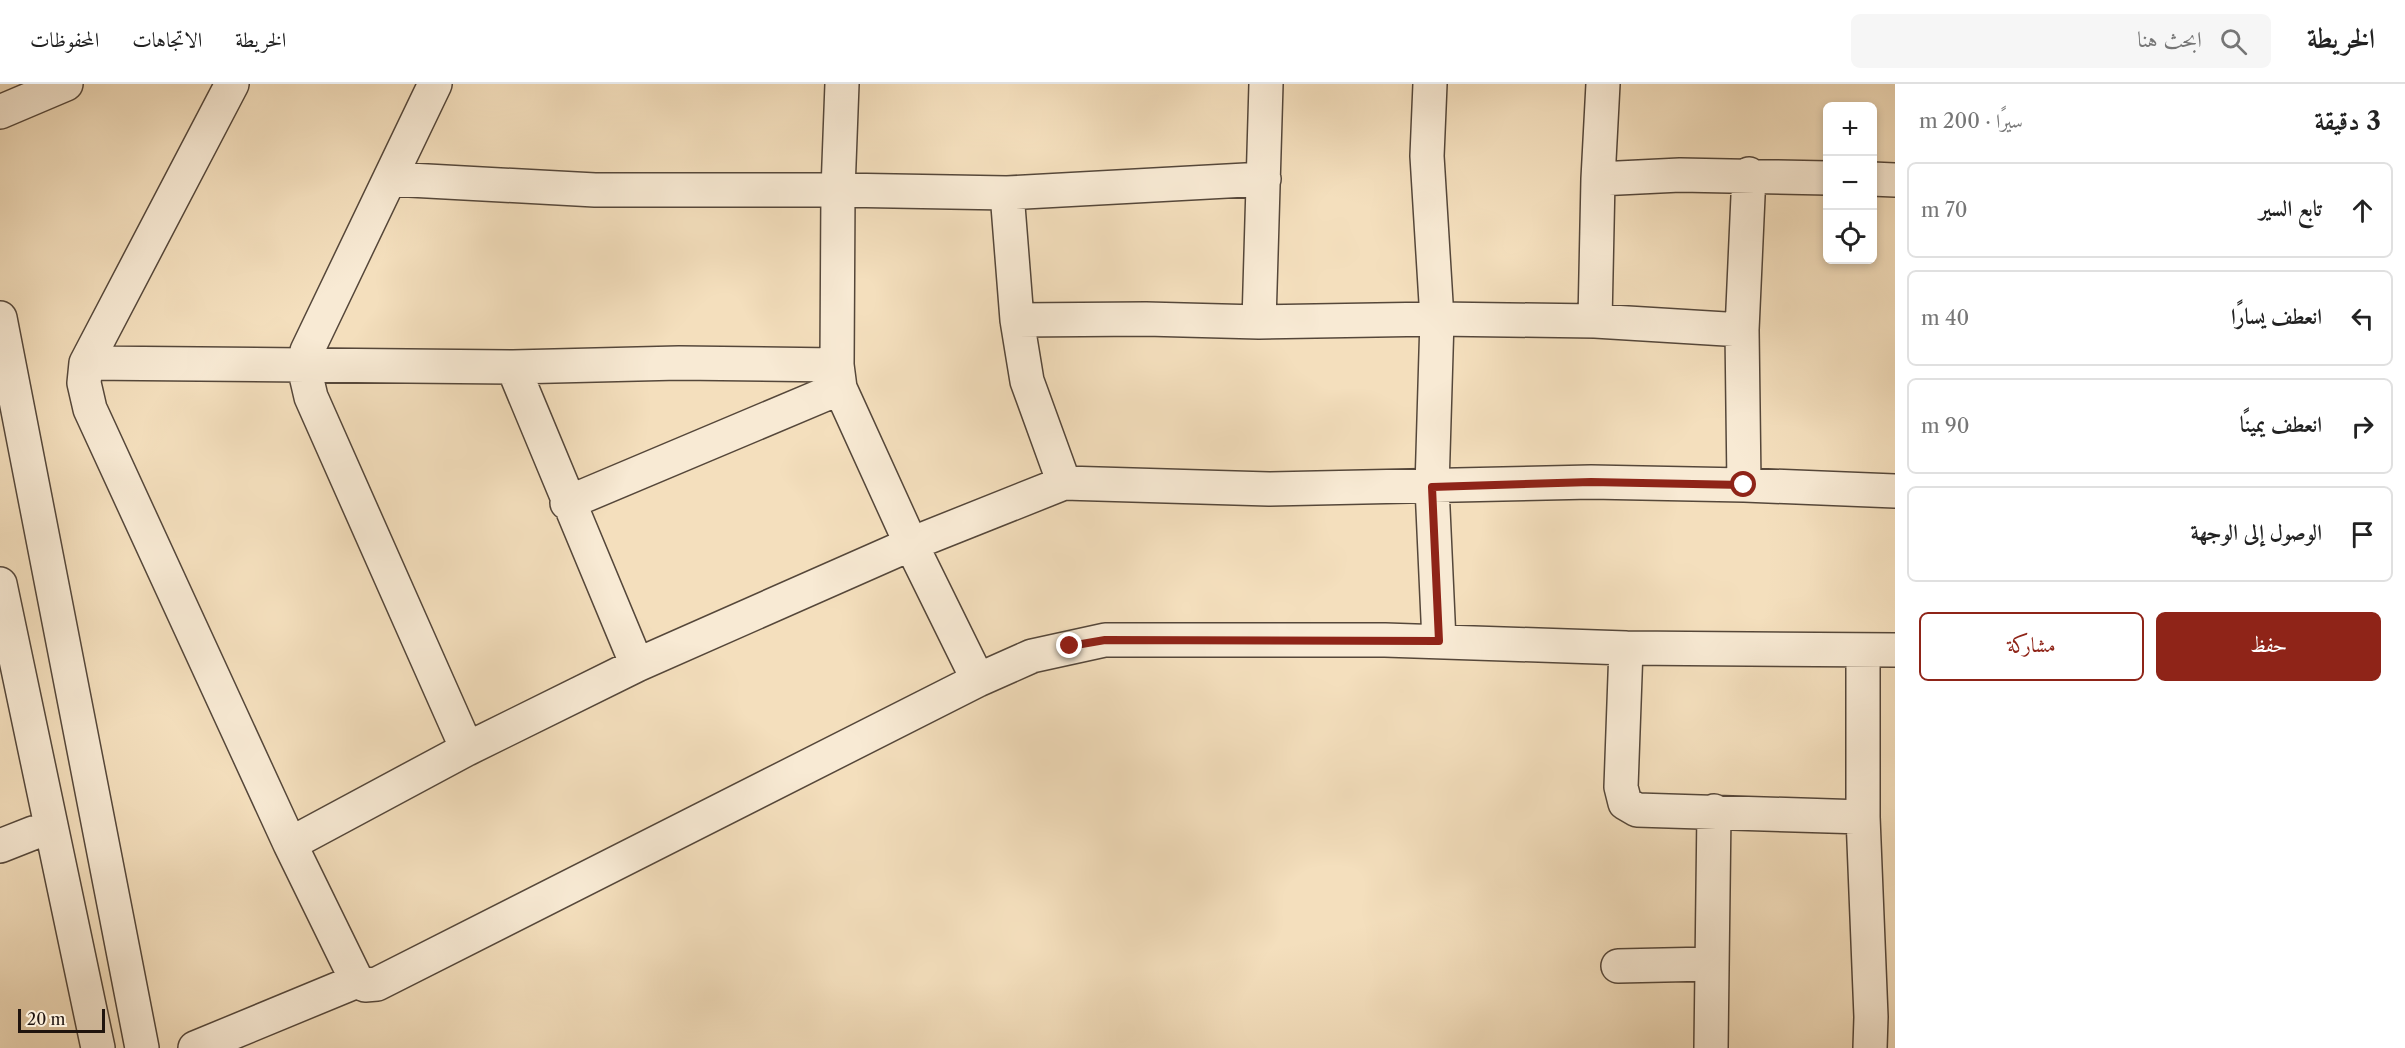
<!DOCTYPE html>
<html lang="ar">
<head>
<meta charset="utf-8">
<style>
  body { margin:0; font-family:"Libre Caslon Text",Amiri,serif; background:#f6f6f6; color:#222; direction:rtl }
  .controls { position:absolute; right:18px; top:18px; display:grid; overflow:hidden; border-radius:9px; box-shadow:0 3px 9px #0003 }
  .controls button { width:54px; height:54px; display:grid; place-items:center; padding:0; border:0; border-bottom:2px solid #e0e0e0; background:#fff; color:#222; font:30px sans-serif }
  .scale { position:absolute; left:18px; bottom:15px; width:87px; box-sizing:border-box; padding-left:6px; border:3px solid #20140e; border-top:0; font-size:16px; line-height:21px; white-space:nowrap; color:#20140e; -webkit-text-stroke:4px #f8ead4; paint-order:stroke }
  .stop { position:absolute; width:18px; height:18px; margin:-14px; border:4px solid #8f2418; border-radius:50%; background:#fff }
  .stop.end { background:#8f2418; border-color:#fff; box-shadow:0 2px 6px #0008 }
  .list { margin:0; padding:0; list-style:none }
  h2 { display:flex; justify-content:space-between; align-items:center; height:78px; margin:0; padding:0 24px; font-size:26px }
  h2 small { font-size:20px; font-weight:400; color:#767676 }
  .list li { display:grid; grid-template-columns:39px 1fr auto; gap:18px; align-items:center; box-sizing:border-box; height:96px; margin:0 12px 12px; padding:0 12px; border:2px solid #e0e0e0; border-radius:9px }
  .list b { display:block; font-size:22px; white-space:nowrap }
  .list em { font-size:20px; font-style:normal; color:#767676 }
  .actions { display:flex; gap:12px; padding:18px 24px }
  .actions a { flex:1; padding:14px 0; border:2px solid #8f2418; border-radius:9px; text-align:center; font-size:21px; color:#8f2418 }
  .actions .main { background:#8f2418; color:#fff }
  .icon { flex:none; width:33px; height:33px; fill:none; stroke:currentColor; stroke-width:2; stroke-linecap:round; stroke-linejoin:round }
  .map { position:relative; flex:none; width:1895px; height:964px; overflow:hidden; direction:ltr }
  header { display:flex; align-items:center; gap:36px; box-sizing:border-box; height:84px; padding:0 30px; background:#fff; border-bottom:2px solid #e0e0e0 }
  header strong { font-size:28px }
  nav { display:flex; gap:33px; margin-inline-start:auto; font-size:21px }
  .search { width:420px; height:54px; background:#f6f6f6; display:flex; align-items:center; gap:15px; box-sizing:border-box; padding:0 21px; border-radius:9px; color:#767676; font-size:22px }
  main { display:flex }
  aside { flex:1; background:#fff }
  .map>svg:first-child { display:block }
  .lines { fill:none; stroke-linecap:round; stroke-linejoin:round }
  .minor-casing { stroke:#55473a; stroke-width:36 }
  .minor { stroke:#f8ead4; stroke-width:33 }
  .route { stroke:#8f2418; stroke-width:8 }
</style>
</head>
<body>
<header>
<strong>الخريطة</strong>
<div class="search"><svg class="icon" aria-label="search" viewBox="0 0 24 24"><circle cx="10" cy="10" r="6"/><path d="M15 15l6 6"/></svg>ابحث هنا</div>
<nav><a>الخريطة</a><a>الاتجاهات</a><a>المحفوظات</a></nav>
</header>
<main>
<aside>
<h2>3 دقيقة<small>سيرًا · 200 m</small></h2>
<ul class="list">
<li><svg class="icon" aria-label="ahead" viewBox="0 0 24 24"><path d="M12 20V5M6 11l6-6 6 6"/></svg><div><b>تابع السير</b></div><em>70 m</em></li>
<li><svg class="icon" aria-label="left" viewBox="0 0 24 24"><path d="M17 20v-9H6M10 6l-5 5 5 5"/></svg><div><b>انعطف يسارًا</b></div><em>40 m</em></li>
<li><svg class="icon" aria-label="right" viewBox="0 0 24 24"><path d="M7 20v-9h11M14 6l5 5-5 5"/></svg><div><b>انعطف يمينًا</b></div><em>90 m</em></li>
<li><svg class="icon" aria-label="arrive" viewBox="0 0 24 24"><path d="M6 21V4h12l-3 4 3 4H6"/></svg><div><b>الوصول إلى الوجهة</b></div></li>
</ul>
<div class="actions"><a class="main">حفظ</a><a>مشاركة</a></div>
</aside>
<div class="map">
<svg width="1895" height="964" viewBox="0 0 1895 964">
  <rect width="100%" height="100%" fill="#f4dfbd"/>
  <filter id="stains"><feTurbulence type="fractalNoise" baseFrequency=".00333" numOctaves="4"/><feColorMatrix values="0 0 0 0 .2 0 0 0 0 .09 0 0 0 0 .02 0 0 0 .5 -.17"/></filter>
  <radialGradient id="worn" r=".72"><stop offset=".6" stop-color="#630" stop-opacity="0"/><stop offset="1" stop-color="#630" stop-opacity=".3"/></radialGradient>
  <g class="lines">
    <defs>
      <path id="minor" d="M 232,0 L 86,279 L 84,299 L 90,325 L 290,760 L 357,897 L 365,901 L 377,900 L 978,596 L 1032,572 L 1105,556 L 1385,556 L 1626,564 L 1895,566
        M 435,0 L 307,267 L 304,283 L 311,313 L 467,665
        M 842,0 L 838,106 L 1007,109 L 1017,236 L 1027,297 L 1064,399
        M 1430,0 L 1427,72 L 1437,235 L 1432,403 L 1439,557
        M 0,28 L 66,0
        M 391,95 L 595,106 L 838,106 L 837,281
        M 1598,95 L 1680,91 L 1828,94
        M 1872,95 L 1895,96
        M 1007,109 L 1264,95
        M 0,234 L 142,964
        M 1017,236 L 1146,235 L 1259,238 L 1437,235 L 1595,237 L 1742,246
        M 1595,237 L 1598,95 L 1603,0
        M 1259,238 L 1266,0
        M 86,279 L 513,283 L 679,279 L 837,281 L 840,304 L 911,460 L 1064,399 L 1269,405 L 1591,398 L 1744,401 L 1895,407
        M 513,283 L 637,581
        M 1744,401 L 1742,246 L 1749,90
        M 567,419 L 840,304
        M 0,500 L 98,964
        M 1626,564 L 1621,703 L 1625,719 L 1637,726 L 1863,733
        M 1863,567 L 1863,733 L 1871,933 L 1870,964
        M 290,760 L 467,665 L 637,581 L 911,460 L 978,596
        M 0,762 L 33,749
        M 1618,882 L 1710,880
        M 195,964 L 357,897
        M 1711,964 L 1714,727"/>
    </defs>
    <use href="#minor" class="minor-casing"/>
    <use href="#minor" class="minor"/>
  </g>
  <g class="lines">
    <path class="route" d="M 1070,562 L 1105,556 L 1439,557 L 1432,403 L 1591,398 L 1744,401"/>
  </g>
  <rect width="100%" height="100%" filter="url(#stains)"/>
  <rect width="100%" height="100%" fill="url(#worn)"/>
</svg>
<div class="controls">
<button>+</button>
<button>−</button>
<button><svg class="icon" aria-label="locate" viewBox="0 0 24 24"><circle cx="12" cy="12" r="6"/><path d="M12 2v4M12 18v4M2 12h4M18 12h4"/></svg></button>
</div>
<div class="scale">20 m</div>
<div class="stop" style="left:1744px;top:401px"></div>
<div class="stop end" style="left:1070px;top:562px"></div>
</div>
</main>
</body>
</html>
